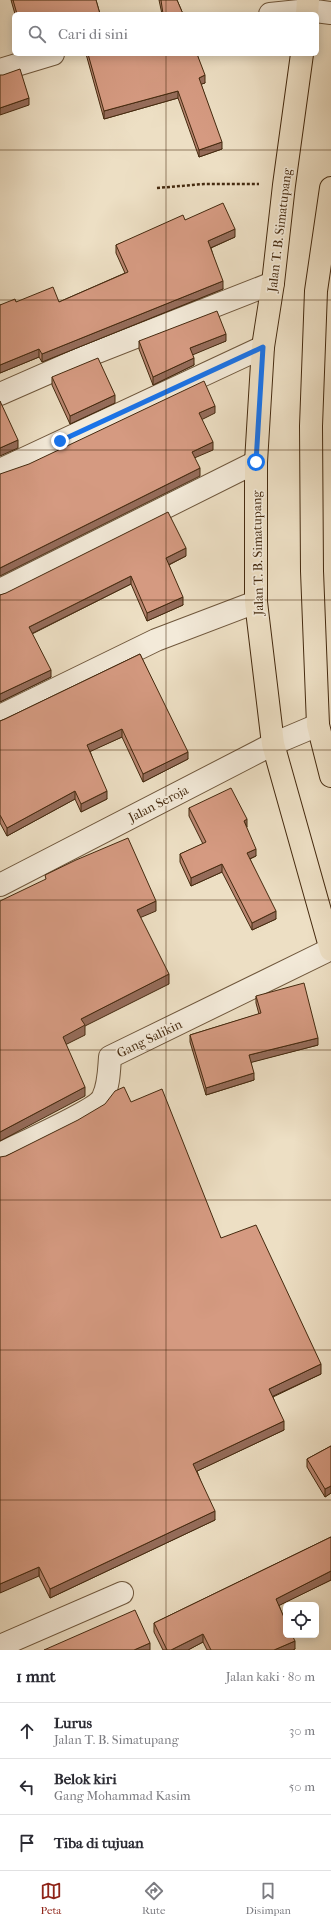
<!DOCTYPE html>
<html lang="id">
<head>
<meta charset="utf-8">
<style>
  body { margin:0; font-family:"IM FELL French Canon",serif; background:#f7f7f7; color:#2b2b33 }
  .controls { position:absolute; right:12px; bottom:12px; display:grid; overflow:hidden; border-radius:6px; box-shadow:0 2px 10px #0003 }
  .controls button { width:36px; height:36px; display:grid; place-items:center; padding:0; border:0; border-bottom:1px solid #e1e1e2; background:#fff; color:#2b2b33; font:20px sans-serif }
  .stop { position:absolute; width:12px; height:12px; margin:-9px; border:3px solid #1a73e8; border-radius:50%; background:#fff }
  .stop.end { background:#1a73e8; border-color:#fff; box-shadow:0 1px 4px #0008 }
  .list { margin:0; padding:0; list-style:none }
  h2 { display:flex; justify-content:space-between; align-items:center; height:52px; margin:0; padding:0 16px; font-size:17px }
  h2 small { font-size:13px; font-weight:400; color:#7c7c81 }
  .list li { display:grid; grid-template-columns:26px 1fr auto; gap:12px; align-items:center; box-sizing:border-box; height:56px; padding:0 16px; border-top:1px solid #e1e1e2 }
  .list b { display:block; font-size:15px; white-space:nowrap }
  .list p { margin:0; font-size:13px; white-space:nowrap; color:#7c7c81 }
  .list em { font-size:13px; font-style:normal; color:#7c7c81 }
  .icon { flex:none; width:22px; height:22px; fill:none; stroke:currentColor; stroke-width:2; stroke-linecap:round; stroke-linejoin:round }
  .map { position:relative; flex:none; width:331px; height:1650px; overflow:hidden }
  .search { position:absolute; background:#fff; box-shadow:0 2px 10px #0003; left:12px; right:12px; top:12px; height:44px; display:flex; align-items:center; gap:10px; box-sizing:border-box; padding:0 14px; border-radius:6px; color:#7c7c81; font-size:15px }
  .sheet { height:220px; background:#fff }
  nav { display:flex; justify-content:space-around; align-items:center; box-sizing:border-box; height:56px; border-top:1px solid #e1e1e2; background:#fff; font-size:11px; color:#7c7c81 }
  nav a { display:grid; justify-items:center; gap:2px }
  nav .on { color:#8f2418 }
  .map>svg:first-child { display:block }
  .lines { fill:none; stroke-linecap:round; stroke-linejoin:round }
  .minor-casing { stroke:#6f573c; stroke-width:24 }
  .major-casing { stroke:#452a0f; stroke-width:24 }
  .path { stroke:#452a0f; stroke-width:2.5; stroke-dasharray:3 2; stroke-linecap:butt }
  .minor { stroke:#f3ead9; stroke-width:22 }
  .major { stroke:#eddfc4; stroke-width:22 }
  .wall { fill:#b7846f; stroke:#452a0f }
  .shaded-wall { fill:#956c5a; stroke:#452a0f }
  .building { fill:#d59a81; stroke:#452a0f }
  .route { stroke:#1a73e8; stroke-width:5 }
  .grid { fill:none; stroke:#452a0f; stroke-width:1; stroke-opacity:0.55 }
  .labels { text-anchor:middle; stroke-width:3.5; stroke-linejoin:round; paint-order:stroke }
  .street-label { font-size:13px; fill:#452a0f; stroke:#f3ead9 }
</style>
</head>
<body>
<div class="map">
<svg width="331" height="1650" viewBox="0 0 331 1650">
  <rect width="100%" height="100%" fill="#eddfc4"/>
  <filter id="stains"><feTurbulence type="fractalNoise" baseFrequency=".005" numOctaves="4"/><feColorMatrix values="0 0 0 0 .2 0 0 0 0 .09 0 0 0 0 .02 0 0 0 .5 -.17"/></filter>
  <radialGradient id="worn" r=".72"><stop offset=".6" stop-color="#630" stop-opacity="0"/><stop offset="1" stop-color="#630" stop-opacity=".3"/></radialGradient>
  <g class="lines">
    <defs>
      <path id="minor" d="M 270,14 L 308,10 L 331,13
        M 0,70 L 53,54
        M 0,394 L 82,358 L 273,283
        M 0,470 L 263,347
        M 0,590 L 256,462
        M 0,716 L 156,640 L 256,602
        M 0,885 L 273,744 L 318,725
        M 0,1154 C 17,1145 97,1110 103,1097 C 109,1085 109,1070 110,1057 L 331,949
        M 0,1646 L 122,1593"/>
      <path id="major" d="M 307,14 L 308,0
        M 302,54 L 284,185 L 273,283 L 263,347 L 256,462 L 256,602 L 273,744 L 331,950
        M 331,188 L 316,291 L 311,426 L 312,571 L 318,725 L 331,776"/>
    </defs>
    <use href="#minor" class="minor-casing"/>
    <use href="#major" class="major-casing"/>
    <path class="path" d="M 157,188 L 204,184 L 259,184"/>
    <use href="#minor" class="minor"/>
    <use href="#major" class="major"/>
  </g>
  <path class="wall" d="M 11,0 L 96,0 L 100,14 L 15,14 Z
    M 159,0 L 177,0 L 183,14 L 162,14 Z
    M 86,54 L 197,54 L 205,83 L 201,84 L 222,149 L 199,157 L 178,98 L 104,119 Z
    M 185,220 L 235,237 L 211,248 L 223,289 L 42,362 L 39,357 L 0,373 L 0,305 L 16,302 L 59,302 L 125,273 L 116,253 L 116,245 Z
    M 139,341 L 226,341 L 192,354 L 194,365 L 153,385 L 139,349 Z
    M 52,377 L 115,403 L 70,424 L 52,385 Z
    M 186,556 L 169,565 L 183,605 L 147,621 L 131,584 L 32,634 L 51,677 L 0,702 L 0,595 Z
    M 140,654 L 188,759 L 143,782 L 122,737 L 90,751 L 107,799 L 81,812 L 75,799 L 7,836 L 0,823 L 0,721 L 5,719 Z
    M 189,808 L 246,827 L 256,856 L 250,859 L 276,919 L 252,930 L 222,872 L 191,886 L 180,862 L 180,854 L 203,844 L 189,816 Z
    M 256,996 L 318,1045 L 251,1062 L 254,1080 L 206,1095 L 190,1042 L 190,1035 L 259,1014 L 256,1003 Z
    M 131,1102 L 221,1238 L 321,1374 L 273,1397 L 284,1430 L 197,1471 L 215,1520 L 50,1598 L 39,1576 L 6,1156 Z
    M 331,1446 L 331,1493 L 325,1497 L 307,1467 L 307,1459 Z
    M 331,1537 L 331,1580 L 279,1605 L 295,1649 L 293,1650 L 207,1650 L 203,1642 L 188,1650 L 163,1650 L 154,1632 L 154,1623 Z"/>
  <path class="shaded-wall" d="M 205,75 L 205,83 L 199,85 L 199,78 Z
    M 178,91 L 178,98 L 104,119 L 104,111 Z
    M 29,98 L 29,105 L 0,115 L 0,108 Z
    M 222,142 L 222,149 L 199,157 L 199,150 Z
    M 235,229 L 235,237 L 208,249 L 208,241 Z
    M 223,281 L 223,289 L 42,362 L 42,354 Z
    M 226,334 L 226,341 L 190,356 L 190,348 Z
    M 39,349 L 39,357 L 0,373 L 0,365 Z
    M 194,358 L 194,365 L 153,385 L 153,377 Z
    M 115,395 L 115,403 L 70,424 L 70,416 Z
    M 215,406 L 215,413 L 199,421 L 199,413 Z
    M 18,440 L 18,448 L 0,456 L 0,448 Z
    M 213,442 L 213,450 L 192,459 L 192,452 Z
    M 200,468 L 200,476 L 0,576 L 0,568 Z
    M 186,548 L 186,556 L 166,566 L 166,558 Z
    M 131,576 L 131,584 L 29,635 L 29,627 Z
    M 183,597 L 183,605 L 147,621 L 147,613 Z
    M 51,670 L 51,677 L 0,702 L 0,694 Z
    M 122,729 L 122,737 L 87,753 L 87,745 Z
    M 188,752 L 188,759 L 143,782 L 143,774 Z
    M 75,791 L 75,799 L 7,836 L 7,828 Z
    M 107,791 L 107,799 L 81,812 L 81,804 Z
    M 247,819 L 247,827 L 244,821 Z
    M 256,849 L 256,856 L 247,860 L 247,853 Z
    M 222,864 L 222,872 L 191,886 L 191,878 Z
    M 156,901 L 156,911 L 137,919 L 137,910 Z
    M 276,911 L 276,919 L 252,930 L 252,923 Z
    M 169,974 L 169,984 L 85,1026 L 85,1035 L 63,1046 L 63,1037 L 81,1019 Z
    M 318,1038 L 318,1045 L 249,1063 L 249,1055 Z
    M 254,1073 L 254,1080 L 206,1095 L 206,1088 Z
    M 85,1087 L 85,1096 L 0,1141 L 0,1132 Z
    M 321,1364 L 321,1374 L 269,1398 L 269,1389 Z
    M 284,1421 L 284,1430 L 193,1473 L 193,1464 Z
    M 331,1486 L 331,1493 L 325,1497 L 325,1489 Z
    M 215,1511 L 215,1520 L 50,1598 L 50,1589 Z
    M 39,1567 L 39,1576 L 0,1593 L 0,1584 Z
    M 331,1571 L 331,1580 L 276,1607 L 276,1599 Z
    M 203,1634 L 203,1642 L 188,1650 L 171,1650 Z
    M 295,1641 L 295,1649 L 293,1650 L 274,1650 Z
    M 150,1643 L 150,1650 L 134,1650 Z"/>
  <path class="building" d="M 13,0 L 96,0 L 100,14 L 17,14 Z
    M 161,0 L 177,0 L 183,14 L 163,14 Z
    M 88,54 L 197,54 L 205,75 L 199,78 L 222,142 L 199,150 L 178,91 L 104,111 Z
    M 20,69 L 29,98 L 0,108 L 0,75 L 3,75 Z
    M 223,203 L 235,229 L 208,241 L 223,281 L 42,354 L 39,349 L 0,365 L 0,305 L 15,299 L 16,302 L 53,287 L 59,302 L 128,272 L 116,245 L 183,215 L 185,220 Z
    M 217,311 L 226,334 L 190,348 L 194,358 L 153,377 L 139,341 Z
    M 98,358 L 115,395 L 70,416 L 52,377 Z
    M 204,381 L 215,406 L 199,413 L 213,442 L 192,452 L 200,468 L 0,568 L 0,474 L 29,464 Z
    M 0,401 L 18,440 L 0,448 Z
    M 168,512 L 186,548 L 166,558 L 183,597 L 147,613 L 131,576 L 29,627 L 51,670 L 0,694 L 0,595 L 6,593 Z
    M 140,654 L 188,752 L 143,774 L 122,729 L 87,745 L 107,791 L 81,804 L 75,791 L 7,828 L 0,815 L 0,721 L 5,719 Z
    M 231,788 L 247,819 L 244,821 L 256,849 L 247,853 L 276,911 L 252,923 L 222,864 L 191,878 L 180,854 L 206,842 L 189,808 Z
    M 128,838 L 156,901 L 137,910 L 169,974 L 81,1019 L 85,1025 L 63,1037 L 85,1087 L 0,1132 L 0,901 L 46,879 L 45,875 L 76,860 Z
    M 304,983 L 318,1038 L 249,1055 L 254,1073 L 206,1088 L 190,1035 L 261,1013 L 256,996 Z
    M 124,1087 L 131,1102 L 162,1089 L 221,1238 L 256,1225 L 321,1364 L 269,1389 L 284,1421 L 193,1464 L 215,1511 L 50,1589 L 39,1567 L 0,1584 L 0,1157 L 6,1156 L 78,1120 L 105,1104 L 115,1091 Z
    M 331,1446 L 331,1486 L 325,1489 L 307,1459 Z
    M 331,1537 L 331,1571 L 276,1599 L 286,1622 L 286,1635 L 292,1635 L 295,1641 L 274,1650 L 211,1650 L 203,1634 L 171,1650 L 167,1650 L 154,1623 Z
    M 135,1610 L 150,1643 L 134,1650 L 44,1650 Z"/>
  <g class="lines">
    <path class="route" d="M 60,441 L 263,347 L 256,462"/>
  </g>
  <path class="grid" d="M 166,0 L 166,14M 166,54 L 166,1650M 0,150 L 331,150M 0,300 L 331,300M 0,450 L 331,450M 0,600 L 331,600M 0,750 L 331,750M 0,900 L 331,900M 0,1050 L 331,1050M 0,1200 L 331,1200M 0,1350 L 331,1350M 0,1500 L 331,1500"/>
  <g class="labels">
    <g class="street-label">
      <text transform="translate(279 230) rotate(-83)" y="5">Jalan T. B. Simatupang</text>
      <text transform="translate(257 553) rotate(-91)" y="5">Jalan T. B. Simatupang</text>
      <text transform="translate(158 803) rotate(-27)" y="5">Jalan Seroja</text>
      <text transform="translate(149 1038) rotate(-26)" y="5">Gang Salikin</text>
    </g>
  </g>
  <rect width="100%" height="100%" filter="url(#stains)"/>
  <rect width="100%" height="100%" fill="url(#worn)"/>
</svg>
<div class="controls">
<button><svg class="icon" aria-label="locate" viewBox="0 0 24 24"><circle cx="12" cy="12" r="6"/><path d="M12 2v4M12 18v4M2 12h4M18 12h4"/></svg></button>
</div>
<div class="stop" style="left:256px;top:462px"></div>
<div class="stop end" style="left:60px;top:441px"></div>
<div class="search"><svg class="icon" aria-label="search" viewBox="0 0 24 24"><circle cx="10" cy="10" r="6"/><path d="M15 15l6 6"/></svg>Cari di sini</div>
</div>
<section class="sheet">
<h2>1 mnt<small>Jalan kaki · 80 m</small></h2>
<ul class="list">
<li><svg class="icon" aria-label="ahead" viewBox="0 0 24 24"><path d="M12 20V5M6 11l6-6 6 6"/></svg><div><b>Lurus</b><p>Jalan T. B. Simatupang</p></div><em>30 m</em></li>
<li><svg class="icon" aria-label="left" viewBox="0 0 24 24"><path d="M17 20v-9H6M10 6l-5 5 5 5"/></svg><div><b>Belok kiri</b><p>Gang Mohammad Kasim</p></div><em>50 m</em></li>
<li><svg class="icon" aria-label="arrive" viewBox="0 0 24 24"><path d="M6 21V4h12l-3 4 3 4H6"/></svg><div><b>Tiba di tujuan</b></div></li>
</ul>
</section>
<nav>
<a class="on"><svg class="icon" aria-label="map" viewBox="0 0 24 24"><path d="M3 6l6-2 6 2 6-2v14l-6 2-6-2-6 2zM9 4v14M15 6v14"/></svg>Peta</a>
<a><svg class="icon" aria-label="directions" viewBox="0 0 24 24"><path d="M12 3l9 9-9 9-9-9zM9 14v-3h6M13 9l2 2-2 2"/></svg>Rute</a>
<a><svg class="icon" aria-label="saved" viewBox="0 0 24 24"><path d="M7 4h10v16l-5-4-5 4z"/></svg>Disimpan</a>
</nav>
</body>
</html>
